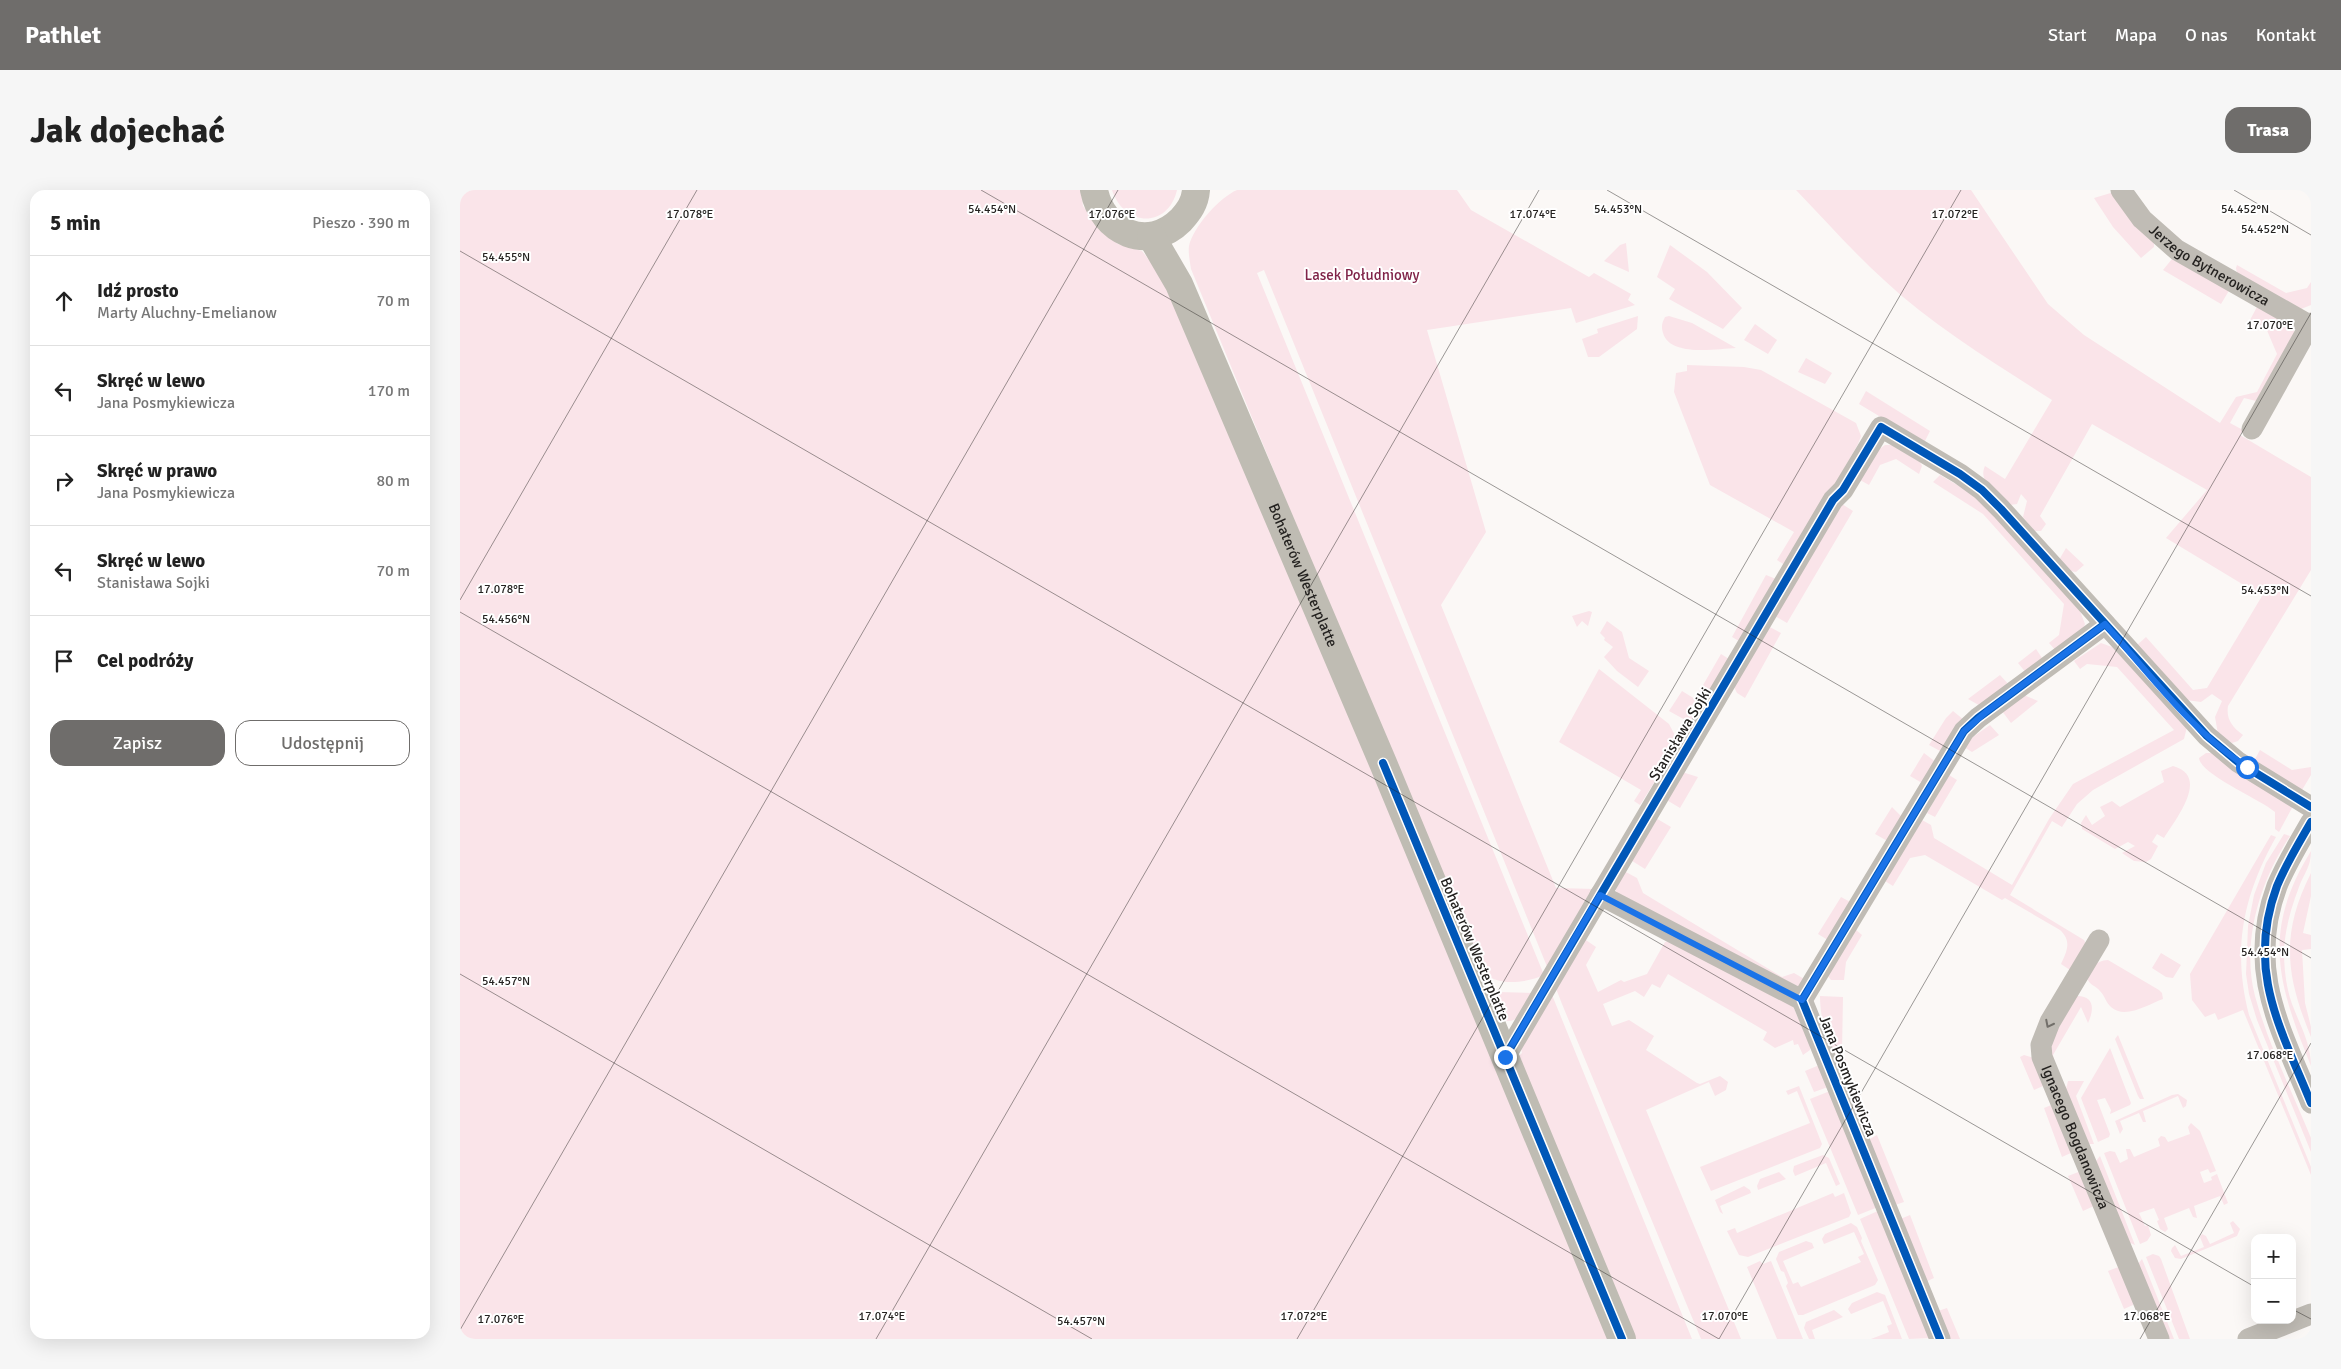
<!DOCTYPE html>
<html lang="pl">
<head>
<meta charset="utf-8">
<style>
  body { margin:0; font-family:Signika,sans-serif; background:#f6f6f6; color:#222 }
  .controls { position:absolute; right:15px; bottom:15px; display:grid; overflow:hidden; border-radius:10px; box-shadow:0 5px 20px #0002 }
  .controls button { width:45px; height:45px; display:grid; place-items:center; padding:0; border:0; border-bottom:1px solid #e0e0e0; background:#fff; color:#222; font:25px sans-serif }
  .stop { position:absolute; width:15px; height:15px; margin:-11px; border:4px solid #1a73e8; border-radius:50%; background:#fff }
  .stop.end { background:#1a73e8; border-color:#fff; box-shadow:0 1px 5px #0008 }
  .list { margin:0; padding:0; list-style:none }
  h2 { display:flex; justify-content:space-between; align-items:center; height:65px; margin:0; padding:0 20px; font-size:21px }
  h2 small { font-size:16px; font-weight:400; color:#767676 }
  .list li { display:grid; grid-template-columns:32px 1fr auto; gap:15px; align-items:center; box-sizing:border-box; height:90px; padding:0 20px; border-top:1px solid #e0e0e0 }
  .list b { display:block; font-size:19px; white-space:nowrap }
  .list p { margin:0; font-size:16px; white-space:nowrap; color:#767676 }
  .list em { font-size:16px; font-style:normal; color:#767676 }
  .actions { display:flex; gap:10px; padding:15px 20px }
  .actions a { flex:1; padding:11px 0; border:1px solid #6f6d6b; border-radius:15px; text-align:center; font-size:18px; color:#6f6d6b }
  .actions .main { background:#6f6d6b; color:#fff }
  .icon { flex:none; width:28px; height:28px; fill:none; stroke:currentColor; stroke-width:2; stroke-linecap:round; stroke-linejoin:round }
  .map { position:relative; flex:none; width:1851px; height:1149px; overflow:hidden; border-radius:15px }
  header { display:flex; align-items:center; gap:30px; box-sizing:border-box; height:70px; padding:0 25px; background:#6f6d6b; color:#fff }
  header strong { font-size:24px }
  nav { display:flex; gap:28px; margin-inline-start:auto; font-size:18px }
  .intro { display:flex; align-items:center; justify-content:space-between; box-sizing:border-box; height:120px; padding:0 30px }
  h1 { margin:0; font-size:35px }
  .button { padding:12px 22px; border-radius:15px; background:#6f6d6b; color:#fff; font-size:18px; font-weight:700 }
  main { display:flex; gap:30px; padding:0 30px }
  aside { flex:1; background:#fff; border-radius:15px; box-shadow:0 5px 20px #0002 }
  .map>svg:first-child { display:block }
  .green { fill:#fae4e9 }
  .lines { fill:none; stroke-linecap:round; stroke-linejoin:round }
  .street { stroke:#c0bcb5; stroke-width:21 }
  .secondary { stroke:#bfbcb3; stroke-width:28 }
  .cycleway-casing { stroke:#fff; stroke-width:11 }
  .cycleway { stroke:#0057b8; stroke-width:8 }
  .oneway { stroke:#726f6a }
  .route { stroke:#1a73e8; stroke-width:6 }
  .ticks { fill:none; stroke:#242220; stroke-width:1; stroke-opacity:0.45 }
  .labels { text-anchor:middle; stroke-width:4; stroke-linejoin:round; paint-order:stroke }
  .street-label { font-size:15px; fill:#242220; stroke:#fff }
  .park-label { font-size:15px; fill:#802449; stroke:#fff }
  .ticks-label { font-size:12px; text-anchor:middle; fill:#242220; stroke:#fff; stroke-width:4; stroke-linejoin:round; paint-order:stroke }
</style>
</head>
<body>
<header>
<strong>Pathlet</strong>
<nav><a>Start</a><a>Mapa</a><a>O nas</a><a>Kontakt</a></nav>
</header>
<div class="intro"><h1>Jak dojechać</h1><a class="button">Trasa</a></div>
<main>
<aside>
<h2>5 min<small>Pieszo · 390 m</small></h2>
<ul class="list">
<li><svg class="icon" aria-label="ahead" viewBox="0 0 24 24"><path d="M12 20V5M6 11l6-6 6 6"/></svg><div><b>Idź prosto</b><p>Marty Aluchny-Emelianow</p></div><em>70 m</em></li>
<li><svg class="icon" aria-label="left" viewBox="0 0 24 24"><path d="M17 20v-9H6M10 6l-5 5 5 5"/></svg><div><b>Skręć w lewo</b><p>Jana Posmykiewicza</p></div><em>170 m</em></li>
<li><svg class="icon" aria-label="right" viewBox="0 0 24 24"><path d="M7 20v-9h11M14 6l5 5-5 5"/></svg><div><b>Skręć w prawo</b><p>Jana Posmykiewicza</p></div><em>80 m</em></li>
<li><svg class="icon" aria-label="left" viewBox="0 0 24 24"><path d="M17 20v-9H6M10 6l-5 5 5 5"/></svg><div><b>Skręć w lewo</b><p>Stanisława Sojki</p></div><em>70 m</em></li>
<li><svg class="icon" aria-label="arrive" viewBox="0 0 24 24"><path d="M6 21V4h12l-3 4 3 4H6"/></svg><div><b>Cel podróży</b></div></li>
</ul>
<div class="actions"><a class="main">Zapisz</a><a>Udostępnij</a></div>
</aside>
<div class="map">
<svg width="1851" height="1149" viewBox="0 0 1851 1149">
  <rect width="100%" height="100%" fill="#fbf8f6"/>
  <path class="green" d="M 0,0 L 621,0 L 623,16 L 642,42 L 658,54 L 682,61 L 714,102 L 1148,1149 L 0,1149 Z
    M 652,0 L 717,0 C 708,39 664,37 652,0 Z
    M 777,0 L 997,0 L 1011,20 L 1129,87 L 1134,83 L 1171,104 L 1168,110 L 1175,115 L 1116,133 L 1111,118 L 967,140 L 1026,342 L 981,415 L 1096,698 L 1136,699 L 1088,779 L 804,80 L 797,83 L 1084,785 C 1069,792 1040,797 1026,784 C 1021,779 1018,773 1014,768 L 731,79 C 730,72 728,63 729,56 C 733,37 760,7 777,0 Z
    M 1336,0 L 1511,0 L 1588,114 L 1624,145 L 1760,233 L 1776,207 L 1797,202 L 1817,164 L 1806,138 L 1790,130 L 1798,115 L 1833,138 L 1835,144 L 1796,211 L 1784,208 L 1770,233 L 1783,240 L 1780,245 L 1851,287 L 1851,380 L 1768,516 C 1766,529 1772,537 1783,545 L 1778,551 L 1772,553 L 1758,544 L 1755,527 L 1762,511 L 1752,504 L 1741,512 L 1726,510 L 1676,456 L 1686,447 L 1733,500 L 1747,498 L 1802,406 L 1706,348 L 1747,300 L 1632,234 L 1580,326 L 1586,334 L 1581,341 L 1574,341 L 1563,327 L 1567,311 L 1561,304 L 1557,314 L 1550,315 C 1539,305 1517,293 1525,276 L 1545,289 L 1592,210 C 1535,173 1474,137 1424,90 C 1393,62 1365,30 1336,0 Z
    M 1654,2 L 1694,51 L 1694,57 L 1681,68 L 1653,37 L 1634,8 Z
    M 1166,53 L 1169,82 L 1144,71 L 1160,55 Z
    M 1210,55 L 1247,82 L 1282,118 L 1263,139 L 1209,109 L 1215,99 L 1197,87 Z
    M 1712,69 L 1770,99 L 1761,114 L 1703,80 Z
    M 1777,75 L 1826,103 L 1847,98 L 1851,92 L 1851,115 L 1841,119 L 1778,88 L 1776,78 Z
    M 1178,126 L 1177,139 L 1139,167 L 1128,167 L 1122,149 L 1138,143 L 1137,139 Z
    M 1209,126 L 1232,133 L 1276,158 C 1256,159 1210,167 1203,143 C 1201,136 1202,133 1205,127 Z
    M 1295,134 L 1317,150 L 1308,164 L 1284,150 Z
    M 1346,168 L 1372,183 L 1365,194 L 1338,182 Z
    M 1227,175 L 1284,177 L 1301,180 L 1396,233 L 1401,246 L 1398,254 L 1328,377 L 1317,370 L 1334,342 L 1250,295 L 1214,202 L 1216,183 L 1227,181 Z
    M 1406,201 L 1470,241 L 1464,253 L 1399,214 Z
    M 1425,255 L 1432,255 L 1460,272 L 1462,276 L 1459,284 L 1436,269 L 1420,275 L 1409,295 L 1400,290 L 1418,260 Z
    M 1480,285 L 1511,303 L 1528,318 L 1620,421 L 1625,434 L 1621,444 L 1597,462 L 1589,453 L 1599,445 L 1604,414 L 1523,324 L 1473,292 Z
    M 1382,314 L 1393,321 L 1327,433 L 1313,425 Z
    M 1606,358 L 1624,375 L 1616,382 L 1610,381 L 1599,370 Z
    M 1306,385 L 1316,389 L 1279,451 L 1272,447 Z
    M 1129,421 L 1132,422 L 1128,436 L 1122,431 L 1117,437 L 1112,426 Z
    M 1147,431 L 1162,442 L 1169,468 L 1189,481 L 1178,497 L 1157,481 L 1144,467 L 1153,457 L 1144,450 L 1145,448 L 1140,443 Z
    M 1308,436 L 1321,443 L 1285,508 L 1277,503 L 1272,493 Z
    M 1641,453 L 1652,457 L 1727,537 L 1724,549 L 1633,600 L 1617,614 L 1602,637 L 1592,631 L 1550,705 L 1624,750 L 1626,754 L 1613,782 L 1601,774 C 1607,761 1612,751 1600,740 L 1545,708 L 1542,710 L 1465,665 L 1450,668 L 1433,696 L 1425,691 L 1462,630 L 1471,635 L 1474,648 L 1552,695 L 1589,629 L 1613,594 L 1714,540 L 1657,477 L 1627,474 L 1620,479 L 1614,471 Z
    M 1576,459 L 1584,471 L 1567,484 L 1558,473 Z
    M 1261,464 L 1269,469 L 1233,529 L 1227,531 L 1209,521 L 1222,501 L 1235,509 Z
    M 1139,479 L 1209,534 L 1219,553 L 1180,615 L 1174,611 L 1181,600 L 1099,552 Z
    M 1540,485 L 1551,497 L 1524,518 L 1508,509 Z
    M 1559,506 L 1566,506 L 1578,511 L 1551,533 L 1542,521 Z
    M 1493,521 L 1504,530 L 1482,562 L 1469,555 L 1486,528 Z
    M 1530,535 L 1539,545 L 1512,562 L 1504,557 L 1510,549 Z
    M 1800,560 L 1832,580 L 1851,577 L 1851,585 L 1842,600 L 1794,571 Z
    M 1464,563 L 1477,573 L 1462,593 L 1450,586 Z
    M 1746,563 L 1752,563 L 1833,616 L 1819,642 L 1815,639 L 1815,622 C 1800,609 1741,585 1739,568 Z
    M 1713,576 C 1751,586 1715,630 1704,648 L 1697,644 L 1692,652 L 1698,656 L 1691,669 L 1686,672 L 1674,671 L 1662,663 L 1675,656 L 1668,652 L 1655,659 L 1622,639 L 1621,633 L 1626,625 L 1632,635 L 1645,626 L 1640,617 L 1652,611 L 1660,617 L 1704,592 L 1701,581 Z
    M 1222,582 L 1238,587 L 1220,618 L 1205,609 Z
    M 1489,585 L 1497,590 L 1475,627 L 1467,623 Z
    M 1432,617 L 1444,629 L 1431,653 L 1415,644 Z
    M 1194,627 L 1211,637 L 1185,679 L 1169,669 Z
    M 1824,644 L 1830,646 C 1800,691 1781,752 1795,806 C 1808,854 1832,901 1851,948 L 1851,962 L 1797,830 L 1789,804 L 1786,784 L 1788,736 L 1794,705 L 1806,673 Z
    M 1811,645 L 1816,647 C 1783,706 1772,759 1789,825 L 1851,977 L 1851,985 L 1783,820 L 1758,830 L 1755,823 L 1745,827 L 1732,810 L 1730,784 Z
    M 1851,661 C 1851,677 1844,683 1839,697 C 1831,718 1825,739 1824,761 C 1824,779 1826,797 1832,814 C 1840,835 1851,854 1851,876 C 1818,794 1801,742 1851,661 Z
    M 1164,681 L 1177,688 L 1183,703 L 1322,787 L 1334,783 L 1346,790 L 1339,797 L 1157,703 L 1155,698 Z
    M 1851,683 L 1851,706 L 1843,743 L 1851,745 L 1851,759 L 1842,760 L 1845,813 L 1851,837 L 1851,847 C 1826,786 1820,744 1851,683 Z
    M 1381,707 L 1394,714 L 1371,752 L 1358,744 Z
    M 1395,739 L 1402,745 L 1386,772 L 1384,790 L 1371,790 L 1367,785 Z
    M 1123,748 L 1136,757 L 1126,775 L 1138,802 L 1161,790 L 1164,792 L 1187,784 L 1205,752 L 1210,751 L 1332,814 L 1350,855 L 1350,860 L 1343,865 L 1338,854 L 1334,855 L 1333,850 L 1315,858 L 1303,850 L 1307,842 L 1208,784 L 1200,798 L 1192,794 L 1184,807 L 1175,801 L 1143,814 L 1152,836 L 1169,830 L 1194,846 L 1186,860 L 1237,893 L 1240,894 L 1260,886 L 1268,892 L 1266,900 L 1255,906 L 1249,892 L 1186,920 L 1281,1149 L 1241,1149 L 1102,814 L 1095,796 Z
    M 1701,763 L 1721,775 L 1713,788 L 1706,787 L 1692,778 Z
    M 1648,770 L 1699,800 L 1702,803 L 1703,809 C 1689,814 1665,830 1651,817 C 1646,813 1645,806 1640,801 C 1635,795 1630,796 1627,788 C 1632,777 1635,771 1648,770 Z
    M 1090,800 L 1232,1149 L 1173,1149 L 1059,875 L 1062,872 L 1059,866 L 1062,863 L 1061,857 Z
    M 1038,802 L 1074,803 C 1067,814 1059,836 1043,830 L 1033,805 Z
    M 1360,806 L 1383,807 L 1382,862 L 1388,874 L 1378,879 C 1369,854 1360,832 1360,806 Z
    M 1617,806 C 1635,806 1634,820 1628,833 L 1621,817 L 1593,865 L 1597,884 L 1587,857 Z
    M 1658,845 L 1684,909 L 1680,909 L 1678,906 L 1657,854 L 1655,849 Z
    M 1650,858 L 1671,913 L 1670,915 L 1650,924 L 1651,920 L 1645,908 L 1637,910 L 1650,944 L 1649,947 L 1638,952 L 1621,908 Z
    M 1564,865 L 1577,869 L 1583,896 L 1574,900 L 1560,867 Z
    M 1357,876 L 1361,877 L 1368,897 L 1354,902 L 1345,881 Z
    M 1391,887 L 1412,936 L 1403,939 L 1386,889 Z
    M 1608,891 L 1624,891 L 1616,906 L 1634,954 L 1629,954 L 1606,899 Z
    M 1339,896 L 1362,954 L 1360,958 L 1251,1001 L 1240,977 L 1350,933 L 1337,901 L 1328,905 L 1326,901 Z
    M 1370,901 L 1418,1017 L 1398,1025 L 1350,909 Z
    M 1718,904 L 1727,910 L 1726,916 L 1723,918 L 1718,906 L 1683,921 L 1686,932 L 1683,932 L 1679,923 L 1660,931 L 1663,939 L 1660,944 L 1655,931 L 1712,905 Z
    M 1594,914 L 1613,962 L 1602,967 L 1584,918 Z
    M 1731,933 L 1740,941 L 1756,981 L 1750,983 L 1748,979 L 1740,982 L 1744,993 L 1752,990 L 1751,987 L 1757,984 L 1768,1013 L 1764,1015 L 1760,1006 L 1734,1016 L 1737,1028 L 1733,1027 L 1729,1018 L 1704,1028 L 1708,1039 L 1705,1042 L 1700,1039 L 1697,1031 L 1699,1030 L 1694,1018 L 1679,1023 L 1685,1036 L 1688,1035 L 1691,1045 L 1687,1051 L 1680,1054 L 1644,963 L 1650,961 L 1655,962 L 1660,973 L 1668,969 L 1666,959 L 1670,959 L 1674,967 L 1700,956 L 1698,949 L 1701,946 L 1705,947 L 1708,952 L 1730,944 L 1728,937 Z
    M 1417,945 L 1444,1012 L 1432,1016 L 1408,950 Z
    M 1363,965 L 1369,968 L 1380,994 L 1376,996 L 1366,973 L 1335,986 L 1333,981 L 1334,976 Z
    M 1640,966 L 1675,1055 L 1668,1052 L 1636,971 Z
    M 1621,981 L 1636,1015 L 1623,1021 L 1608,986 Z
    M 1319,982 L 1326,989 L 1298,1000 L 1297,996 L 1300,989 Z
    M 1284,996 L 1290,1000 L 1291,1003 L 1260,1016 L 1263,1024 L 1260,1022 L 1255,1010 Z
    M 1373,1003 L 1375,1007 L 1384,1003 L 1391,1023 L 1389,1027 L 1288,1067 L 1279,1065 L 1267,1041 L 1275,1038 L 1277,1043 Z
    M 1420,1020 L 1470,1148 L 1449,1149 L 1400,1029 Z
    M 1450,1025 L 1474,1088 L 1463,1093 L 1438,1030 Z
    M 1773,1031 L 1780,1039 L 1777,1046 L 1721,1069 L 1715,1068 L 1711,1061 L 1712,1058 L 1715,1055 L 1721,1066 L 1744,1057 L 1740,1047 L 1742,1044 L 1746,1046 L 1750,1054 L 1774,1043 L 1770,1033 Z
    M 1391,1033 L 1397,1037 L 1402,1048 L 1401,1051 L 1418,1090 L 1415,1095 L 1343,1125 L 1338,1125 L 1326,1096 L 1328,1093 L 1324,1082 L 1321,1081 L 1316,1069 L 1319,1062 L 1346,1051 L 1352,1053 L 1354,1058 L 1323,1071 L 1333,1094 L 1338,1092 L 1341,1097 L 1401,1072 L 1398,1067 L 1404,1064 L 1394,1042 L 1364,1054 L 1362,1049 L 1365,1044 Z
    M 1693,1064 L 1699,1066 L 1701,1069 L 1730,1149 L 1719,1149 L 1686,1067 Z
    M 1682,1069 L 1714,1149 L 1707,1149 L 1678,1074 Z
    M 1300,1071 L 1303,1074 L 1311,1071 L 1343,1149 L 1317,1149 L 1287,1077 Z
    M 1661,1076 L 1674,1112 L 1673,1115 L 1664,1119 L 1648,1081 Z
    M 1417,1102 L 1425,1105 L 1442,1149 L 1411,1149 L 1429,1142 L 1427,1136 L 1432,1134 L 1423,1111 L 1391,1124 L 1388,1119 L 1392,1113 Z
    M 1487,1118 L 1500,1149 L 1486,1149 L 1475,1122 Z
    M 1374,1120 L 1383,1127 L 1352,1140 L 1355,1149 L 1349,1149 L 1344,1138 L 1346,1132 Z"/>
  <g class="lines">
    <g class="street">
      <path id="s1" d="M 1661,0 L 1682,29 L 1717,60 L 1849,135"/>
      <path d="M 1792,239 L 1851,133"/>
      <path d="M 1851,632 C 1839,653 1826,674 1817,696 C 1786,780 1820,837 1851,913"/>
      <path d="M 1140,705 L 1342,810"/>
      <path id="s2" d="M 1639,750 L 1590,832 L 1581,855 L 1582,867 L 1699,1149"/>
      <path d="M 1045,867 L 1373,310 L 1383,300 L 1421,237 L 1500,284 L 1522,300 L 1541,319 L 1747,546 L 1778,572 L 1851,617"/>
      <path d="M 1480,1149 L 1342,810 L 1504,541 L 1518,528 L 1645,434"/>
      <path d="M 1788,1149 L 1851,1124"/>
    </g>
    <g class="secondary">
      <path d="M 634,0 C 642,42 688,63 721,30 C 729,21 735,13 736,0"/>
      <path id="s3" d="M 691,46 L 719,94 L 923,573 L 1162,1149"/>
    </g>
    <defs>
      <path id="cycleway" d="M 923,573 L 1162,1149
        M 1851,632 C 1839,653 1826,674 1817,696 C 1786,780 1820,837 1851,913
        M 1045,867 L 1373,310 L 1383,300 L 1421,237 L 1500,284 L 1522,300 L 1541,319 L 1747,546 L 1778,572 L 1851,617
        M 1480,1149 L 1342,810 L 1504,541 L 1518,528 L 1645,434"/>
    </defs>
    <use href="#cycleway" class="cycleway-casing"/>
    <use href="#cycleway" class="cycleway"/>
  </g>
  <defs><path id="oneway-chevron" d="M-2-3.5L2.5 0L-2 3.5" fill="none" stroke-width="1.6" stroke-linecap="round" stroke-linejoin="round" transform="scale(1.25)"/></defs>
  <use class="oneway" href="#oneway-chevron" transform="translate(1589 834) rotate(117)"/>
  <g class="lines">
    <path class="route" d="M 1045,867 L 1140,705 L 1342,810 L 1504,541 L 1526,522 L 1645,434 C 1689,483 1731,541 1787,577"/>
  </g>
  <path class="ticks" d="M 521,0 L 1851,768M 1147,0 L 1851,406M 1774,0 L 1851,45M 0,61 L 1795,1097M 0,410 L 237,0M 0,422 L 1259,1149M 0,784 L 632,1149M 1832,1119 L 1851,1129M 0,1140 L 658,0M 0,1146 L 6,1149M 416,1149 L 1079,0M 837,1149 L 1501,0M 1259,1149 L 1851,123M 1680,1149 L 1851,853"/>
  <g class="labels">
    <g class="street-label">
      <text dy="5" stroke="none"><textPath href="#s1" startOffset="118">Jerzego Bytnerowicza</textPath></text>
      <text dy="5" stroke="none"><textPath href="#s3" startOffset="372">Bohaterów Westerplatte</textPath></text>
      <text transform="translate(1220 544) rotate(-59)" y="5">Stanisława Sojki</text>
      <text transform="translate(1015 759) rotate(67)" y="5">Bohaterów Westerplatte</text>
      <text transform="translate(1388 886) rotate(68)" y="5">Jana Posmykiewicza</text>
      <text dy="5" stroke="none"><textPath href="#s2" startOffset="219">Ignacego Bogdanowicza</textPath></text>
    </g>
    <g class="park-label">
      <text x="902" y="90">Lasek Południowy</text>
    </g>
  </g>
  <g class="ticks-label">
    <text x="1785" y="23">54.452°N</text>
    <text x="532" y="23">54.454°N</text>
    <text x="1158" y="23">54.453°N</text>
    <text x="230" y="28">17.078°E</text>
    <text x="652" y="28">17.076°E</text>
    <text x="1073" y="28">17.074°E</text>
    <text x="1495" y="28">17.072°E</text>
    <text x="1805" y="43">54.452°N</text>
    <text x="46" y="71">54.455°N</text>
    <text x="1810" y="139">17.070°E</text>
    <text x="41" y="403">17.078°E</text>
    <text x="1805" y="404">54.453°N</text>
    <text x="46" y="433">54.456°N</text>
    <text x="1805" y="766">54.454°N</text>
    <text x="46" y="795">54.457°N</text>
    <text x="1810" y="869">17.068°E</text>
    <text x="422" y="1130">17.074°E</text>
    <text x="844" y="1130">17.072°E</text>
    <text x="1265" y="1130">17.070°E</text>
    <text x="1687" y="1130">17.068°E</text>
    <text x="41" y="1133">17.076°E</text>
    <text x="621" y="1135">54.457°N</text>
  </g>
</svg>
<div class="controls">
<button>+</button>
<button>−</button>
</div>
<div class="stop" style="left:1787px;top:577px"></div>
<div class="stop end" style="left:1045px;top:867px"></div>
</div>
</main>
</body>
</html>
